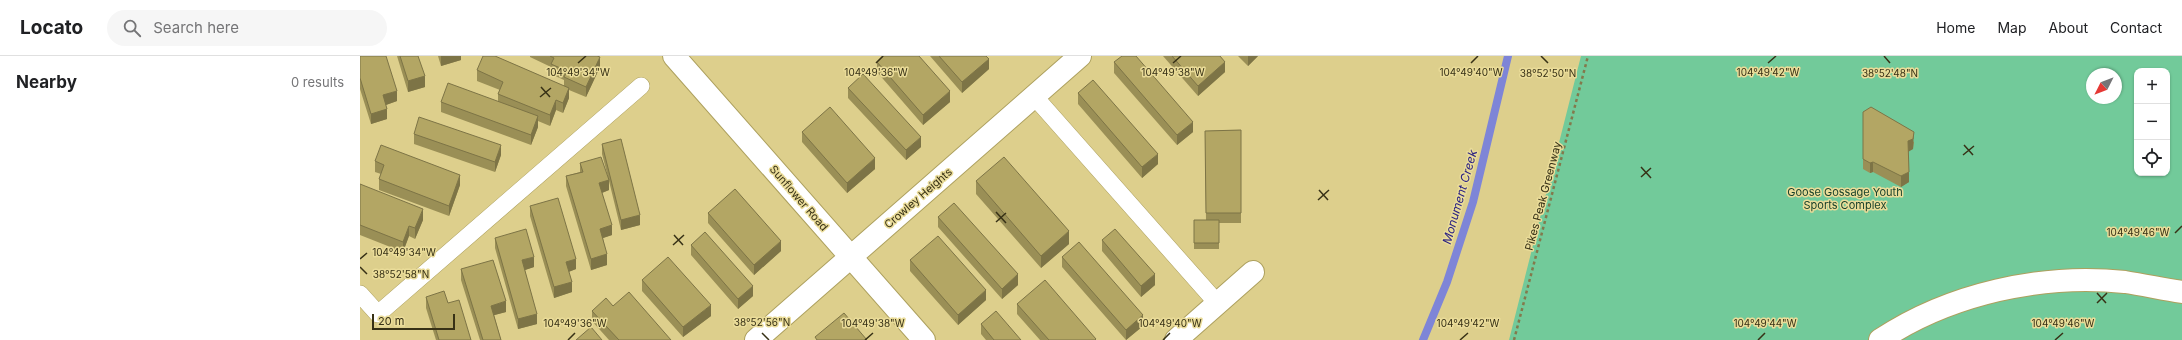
<!DOCTYPE html>
<html lang="en">
<head>
<meta charset="utf-8">
<style>
  body { margin:0; font-family:Inter,sans-serif; background:#f6f6f6; color:#202124 }
  .controls { position:absolute; right:12px; top:12px; display:grid; overflow:hidden; border-radius:8px; box-shadow:0 1px 3px #0004 }
  .controls button { width:36px; height:36px; display:grid; place-items:center; padding:0; border:0; border-bottom:1px solid #e0e0e0; background:#fff; color:#202124; font:20px sans-serif }
  .compass { position:absolute; left:1726px; top:12px; width:36px; height:36px; border-radius:50%; background:#fff; box-shadow:0 1px 3px #0004; rotate:228deg }
  .scale { position:absolute; left:12px; bottom:10px; width:83px; box-sizing:border-box; padding-left:4px; border:2px solid #373116; border-top:0; font-size:11px; line-height:14px; white-space:nowrap; color:#373116; -webkit-text-stroke:3px #eadc99; paint-order:stroke }
  .list { margin:0; padding:0; list-style:none }
  h2 { display:flex; justify-content:space-between; align-items:center; height:52px; margin:0; padding:0 16px; font-size:17px }
  h2 small { font-size:13px; font-weight:400; color:#757577 }
  .icon { flex:none; width:22px; height:22px; fill:none; stroke:currentColor; stroke-width:2; stroke-linecap:round; stroke-linejoin:round }
  .map { position:relative; flex:none; width:1822px; height:284px; overflow:hidden }
  header { display:flex; align-items:center; gap:24px; box-sizing:border-box; height:56px; padding:0 20px; background:#fff; border-bottom:1px solid #e0e0e0 }
  header strong { font-size:19px }
  nav { display:flex; gap:22px; margin-inline-start:auto; font-size:14px }
  .search { width:280px; height:36px; background:#f6f6f6; display:flex; align-items:center; gap:10px; box-sizing:border-box; padding:0 14px; border-radius:22px; color:#757577; font-size:15px }
  main { display:flex }
  aside { flex:1; background:#fff }
  .map>svg:first-child { display:block }
  .green { fill:#72ca9a; fill-rule:evenodd }
  .lines { fill:none; stroke-linecap:round; stroke-linejoin:round }
  .stream { stroke:#7e85d7; stroke-width:8 }
  .lane-casing { stroke:#ada05e; stroke-width:18 }
  .street-casing { stroke:#ada05e; stroke-width:24 }
  .secondary-casing { stroke:#ada05e; stroke-width:24 }
  .path { stroke:#83794c; stroke-width:2.5; stroke-dasharray:3 3; stroke-linecap:butt }
  .lane { stroke:#fff; stroke-width:17 }
  .street { stroke:#fff; stroke-width:22 }
  .secondary { stroke:#fff; stroke-width:22 }
  .wall { fill:#9a8f56 }
  .shaded-wall { fill:#7d7446 }
  .building { fill:#b3a664; stroke:#7d7446 }
  .ticks { fill:none; stroke:#373116; stroke-width:1.5 }
  .labels { text-anchor:middle; stroke-width:3; stroke-linejoin:round; paint-order:stroke }
  .park-label { font-size:11px; fill:#143f29; stroke:#eadc99 }
  .street-label { font-size:11px; fill:#373116; stroke:#eadc99 }
  .water-label { font-size:12px; font-style:italic; fill:#2b2282; stroke:#eadc99 }
  .ticks-label { font-size:10px; text-anchor:middle; fill:#373116; stroke:#eadc99; stroke-width:3; stroke-linejoin:round; paint-order:stroke }
</style>
</head>
<body>
<header>
<strong>Locato</strong>
<div class="search"><svg class="icon" aria-label="search" viewBox="0 0 24 24"><circle cx="10" cy="10" r="6"/><path d="M15 15l6 6"/></svg>Search here</div>
<nav><a>Home</a><a>Map</a><a>About</a><a>Contact</a></nav>
</header>
<main>
<aside>
<h2>Nearby<small>0 results</small></h2>
<ul class="list">
</ul>
</aside>
<div class="map">
<svg width="1822" height="284" viewBox="0 0 1822 284">
  <rect width="100%" height="100%" fill="#ddcf8c"/>
  <path class="green" d="M 1221,0 L 1822,0 L 1822,284 L 1149,284 ZM 1777,15 L 1807,15 L 1807,117 L 1777,117 ZM 1732,18 L 1756,18 L 1756,42 L 1732,42 Z"/>
  <g class="lines">
    <path class="stream" d="M 1063,284 L 1087,226 L 1113,146 L 1148,0"/>
    <defs>
      <path id="lane" d="M 674,40 L 858,248
        M 0,238 L 18,258 L 281,30"/>
      <path id="street" d="M 314,0 L 564,284
        M 396,284 L 720,0
        M 816,284 L 893,216"/>
      <path id="secondary" d="M 1520,284 C 1589,238 1682,217 1765,226 C 1784,229 1803,233 1822,236"/>
    </defs>
    <use href="#lane" class="lane-casing"/>
    <use href="#street" class="street-casing"/>
    <use href="#secondary" class="secondary-casing"/>
    <path class="path" d="M 1154,284 L 1228,0"/>
    <use href="#lane" class="lane"/>
    <use href="#street" class="street"/>
    <use href="#secondary" class="secondary"/>
  </g>
  <path class="wall" d="M 0,0 L 37,45 L 26,49 L 27,63 L 11,68 L 0,33 Z
    M 37,0 L 58,0 L 65,31 L 48,36 Z
    M 78,0 L 101,0 L 101,4 L 81,10 Z
    M 170,0 L 237,0 L 240,11 L 226,41 L 209,34 L 209,42 L 203,57 L 196,54 L 190,70 L 178,65 L 178,71 L 171,89 L 81,56 L 81,46 L 138,46 L 138,38 L 140,34 L 117,25 L 117,14 L 204,30 L 204,24 L 191,18 L 191,11 L 170,1 Z
    M 570,0 L 626,0 L 629,13 L 602,37 Z
    M 803,0 L 860,0 L 865,16 L 838,40 Z
    M 878,0 L 898,0 L 888,10 Z
    M 517,6 L 590,46 L 563,69 L 517,16 Z
    M 754,6 L 833,76 L 817,89 L 754,17 Z
    M 488,32 L 561,91 L 546,104 L 488,42 Z
    M 718,37 L 798,108 L 782,122 L 718,48 Z
    M 1503,56 L 1554,86 L 1553,93 L 1548,95 L 1549,126 L 1541,131 L 1513,116 L 1510,117 L 1503,113 Z
    M 881,74 L 881,167 L 859,167 L 859,193 L 834,193 L 834,164 L 846,164 L 845,75 Z
    M 442,76 L 515,113 L 487,137 L 442,86 Z
    M 54,78 L 141,99 L 135,116 L 54,88 Z
    M 242,88 L 280,169 L 261,174 L 249,125 L 249,134 L 242,137 L 252,179 L 243,182 L 247,209 L 231,214 L 206,130 L 206,120 L 220,116 L 220,107 L 248,121 L 242,98 Z
    M 15,105 L 100,129 L 89,160 L 19,134 L 19,123 L 21,118 L 15,116 Z
    M 616,125 L 709,188 L 681,212 L 616,138 Z
    M 0,128 L 63,164 L 55,183 L 49,180 L 43,196 L 0,179 Z
    M 170,150 L 216,213 L 208,216 L 212,236 L 194,242 L 170,160 Z
    M 348,157 L 421,195 L 394,219 L 348,167 Z
    M 578,161 L 658,229 L 642,243 L 578,171 Z
    M 135,182 L 174,211 L 165,214 L 177,268 L 158,273 L 135,192 Z
    M 742,184 L 795,229 L 781,241 L 742,195 Z
    M 331,189 L 393,240 L 378,253 L 331,199 Z
    M 702,201 L 783,270 L 766,284 L 702,211 Z
    M 550,204 L 626,244 L 598,269 L 550,215 Z
    M 101,213 L 146,256 L 134,259 L 141,284 L 120,284 L 101,224 Z
    M 282,224 L 351,260 L 323,281 L 282,235 Z
    M 66,241 L 88,247 L 111,284 L 76,284 L 66,252 Z
    M 657,248 L 736,284 L 680,284 L 657,258 Z
    M 253,250 L 311,284 L 249,284 L 232,265 L 232,255 Z
    M 621,268 L 661,284 L 626,284 L 621,278 Z"/>
  <path class="shaded-wall" d="M 81,0 L 101,0 L 101,4 L 81,10 Z
    M 888,0 L 898,0 L 888,10 Z
    M 240,1 L 240,11 L 226,41 L 226,31 Z
    M 629,3 L 629,13 L 602,37 L 602,26 Z
    M 865,6 L 865,16 L 838,40 L 838,30 Z
    M 65,20 L 65,31 L 48,36 L 48,25 Z
    M 209,32 L 209,42 L 203,57 L 203,47 Z
    M 37,35 L 37,45 L 23,50 L 23,39 Z
    M 590,35 L 590,46 L 563,69 L 563,59 Z
    M 196,44 L 196,54 L 190,70 L 190,59 Z
    M 27,53 L 27,63 L 11,68 L 11,58 Z
    M 178,60 L 178,71 L 171,89 L 171,79 Z
    M 833,66 L 833,76 L 817,89 L 817,79 Z
    M 1554,76 L 1553,93 L 1548,96 L 1548,85 Z
    M 561,81 L 561,91 L 546,104 L 546,94 Z
    M 141,89 L 141,99 L 135,116 L 135,106 Z
    M 798,98 L 798,108 L 782,122 L 782,111 Z
    M 515,102 L 515,113 L 487,137 L 487,127 Z
    M 1513,106 L 1513,116 L 1510,117 L 1510,107 Z
    M 1549,116 L 1549,126 L 1541,131 L 1541,120 Z
    M 100,119 L 100,129 L 89,160 L 89,150 Z
    M 249,124 L 249,134 L 239,138 L 239,127 Z
    M 63,153 L 63,164 L 55,183 L 55,172 Z
    M 280,159 L 280,169 L 261,174 L 261,164 Z
    M 252,169 L 252,179 L 240,183 L 240,173 Z
    M 49,170 L 49,180 L 43,196 L 43,186 Z
    M 709,175 L 709,188 L 681,212 L 681,200 Z
    M 421,185 L 421,195 L 394,219 L 394,209 Z
    M 247,198 L 247,209 L 231,214 L 231,203 Z
    M 174,201 L 174,211 L 162,215 L 162,204 Z
    M 216,203 L 216,213 L 206,217 L 206,206 Z
    M 658,218 L 658,229 L 642,243 L 642,233 Z
    M 795,218 L 795,229 L 781,241 L 781,230 Z
    M 212,226 L 212,236 L 194,242 L 194,231 Z
    M 393,230 L 393,240 L 378,253 L 378,243 Z
    M 626,234 L 626,244 L 598,269 L 598,259 Z
    M 146,245 L 146,256 L 131,260 L 131,250 Z
    M 351,249 L 351,260 L 323,281 L 323,271 Z
    M 177,258 L 177,268 L 158,273 L 158,263 Z
    M 783,259 L 783,270 L 766,284 L 766,274 Z"/>
  <path class="building" d="M 0,0 L 26,0 L 37,35 L 23,39 L 27,53 L 11,58 L 0,22 Z
    M 40,0 L 58,0 L 65,20 L 48,25 Z
    M 123,0 L 135,0 L 209,32 L 203,47 L 196,44 L 190,59 L 138,38 L 143,26 L 117,14 Z
    M 190,0 L 237,0 L 240,1 L 226,31 L 204,21 L 207,15 L 191,8 L 194,2 Z
    M 524,0 L 559,0 L 590,35 L 563,59 L 517,6 Z
    M 579,0 L 626,0 L 629,3 L 602,26 Z
    M 762,0 L 776,0 L 833,66 L 817,79 L 754,6 Z
    M 812,0 L 860,0 L 865,6 L 838,30 Z
    M 503,18 L 561,81 L 546,94 L 488,32 Z
    M 733,24 L 798,98 L 782,111 L 718,37 Z
    M 88,27 L 178,60 L 171,79 L 81,46 Z
    M 470,51 L 515,102 L 487,127 L 442,76 Z
    M 1511,51 L 1554,76 L 1553,83 L 1548,85 L 1549,116 L 1541,120 L 1513,106 L 1510,107 L 1503,103 L 1503,56 Z
    M 59,61 L 141,89 L 135,106 L 54,78 Z
    M 881,74 L 881,157 L 846,157 L 845,75 Z
    M 261,83 L 280,159 L 261,164 L 242,88 Z
    M 21,89 L 100,119 L 89,150 L 19,123 L 24,109 L 15,105 Z
    M 241,101 L 249,124 L 239,127 L 252,169 L 240,173 L 247,198 L 231,203 L 206,120 L 223,116 L 220,107 Z
    M 644,101 L 709,175 L 681,200 L 616,125 Z
    M 0,128 L 63,153 L 55,172 L 49,170 L 43,186 L 0,169 Z
    M 375,133 L 421,185 L 394,209 L 348,157 Z
    M 198,142 L 216,203 L 206,206 L 212,226 L 194,231 L 170,150 Z
    M 594,147 L 658,218 L 642,233 L 578,161 Z
    M 834,164 L 859,164 L 859,187 L 834,187 Z
    M 166,173 L 174,201 L 162,204 L 177,258 L 158,263 L 135,182 Z
    M 755,173 L 795,218 L 781,230 L 742,184 Z
    M 345,176 L 393,230 L 378,243 L 331,189 Z
    M 578,180 L 626,234 L 598,259 L 550,204 Z
    M 719,186 L 783,259 L 766,274 L 702,201 Z
    M 308,201 L 351,249 L 323,271 L 282,224 Z
    M 133,204 L 146,245 L 131,250 L 141,284 L 123,284 L 101,213 Z
    M 685,224 L 736,283 L 735,284 L 689,284 L 657,248 Z
    M 84,235 L 88,247 L 99,244 L 111,284 L 79,284 L 66,241 Z
    M 269,236 L 311,284 L 259,284 L 232,255 L 246,242 L 253,250 Z
    M 636,255 L 661,284 L 634,284 L 621,268 Z
    M 484,257 L 507,284 L 457,284 L 455,281 Z
    M 231,271 L 242,284 L 216,284 Z"/>
  <path class="ticks" d="M 1181,0 L 1188,7M 1524,0 L 1530,7M 218,7 L 226,0M 516,7 L 523,0M 813,7 L 821,0M 1111,7 L 1118,0M 1408,7 L 1416,0M 181,31 L 190,41M 180,41 L 191,32M 1604,89 L 1613,99M 1603,99 L 1614,90M 1281,111 L 1291,122M 1281,121 L 1291,112M 959,134 L 968,144M 958,144 L 969,134M 636,156 L 646,167M 636,166 L 646,157M 1815,177 L 1822,170M 314,179 L 323,189M 313,189 L 324,179M 0,203 L 7,197M 0,211 L 7,218M 1737,237 L 1746,247M 1737,247 L 1747,237M 402,277 L 409,284M 208,284 L 215,277M 505,284 L 513,277M 803,284 L 810,277M 1100,284 L 1108,277M 1398,284 L 1405,277M 1695,284 L 1703,277"/>
  <g class="labels">
    <g class="park-label">
      <text x="1485" y="140">Goose Gossage Youth<tspan x="1485" dy="13">Sports Complex</tspan></text>
    </g>
    <g class="street-label">
      <text transform="translate(1183 140) rotate(-75)" y="4">Pikes Peak Greenway</text>
      <text transform="translate(439 142) rotate(49)" y="4">Sunflower Road</text>
      <text transform="translate(558 142) rotate(-41)" y="4">Crowley Heights</text>
    </g>
    <g class="water-label">
      <text transform="translate(1100 141) rotate(-74)" y="4">Monument Creek</text>
    </g>
  </g>
  <g class="ticks-label">
    <text x="218" y="20">104°49'34"W</text>
    <text x="516" y="20">104°49'36"W</text>
    <text x="813" y="20">104°49'38"W</text>
    <text x="1111" y="20">104°49'40"W</text>
    <text x="1408" y="20">104°49'42"W</text>
    <text x="1188" y="21">38°52'50"N</text>
    <text x="1530" y="21">38°52'48"N</text>
    <text x="1778" y="180">104°49'46"W</text>
    <text x="44" y="200">104°49'34"W</text>
    <text x="41" y="222">38°52'58"N</text>
    <text x="402" y="270">38°52'56"N</text>
    <text x="215" y="271">104°49'36"W</text>
    <text x="513" y="271">104°49'38"W</text>
    <text x="810" y="271">104°49'40"W</text>
    <text x="1108" y="271">104°49'42"W</text>
    <text x="1405" y="271">104°49'44"W</text>
    <text x="1703" y="271">104°49'46"W</text>
  </g>
</svg>
<div class="controls">
<button>+</button>
<button>−</button>
<button><svg class="icon" aria-label="locate" viewBox="0 0 24 24"><circle cx="12" cy="12" r="6"/><path d="M12 2v4M12 18v4M2 12h4M18 12h4"/></svg></button>
</div>
<svg class="compass" viewBox="-18 -18 36 36"><path d="M0-13l5 13h-10z" fill="#e53935"/><path d="M0 13l5-13h-10z" fill="#757577"/></svg>
<div class="scale">20 m</div>
</div>
</main>
</body>
</html>
